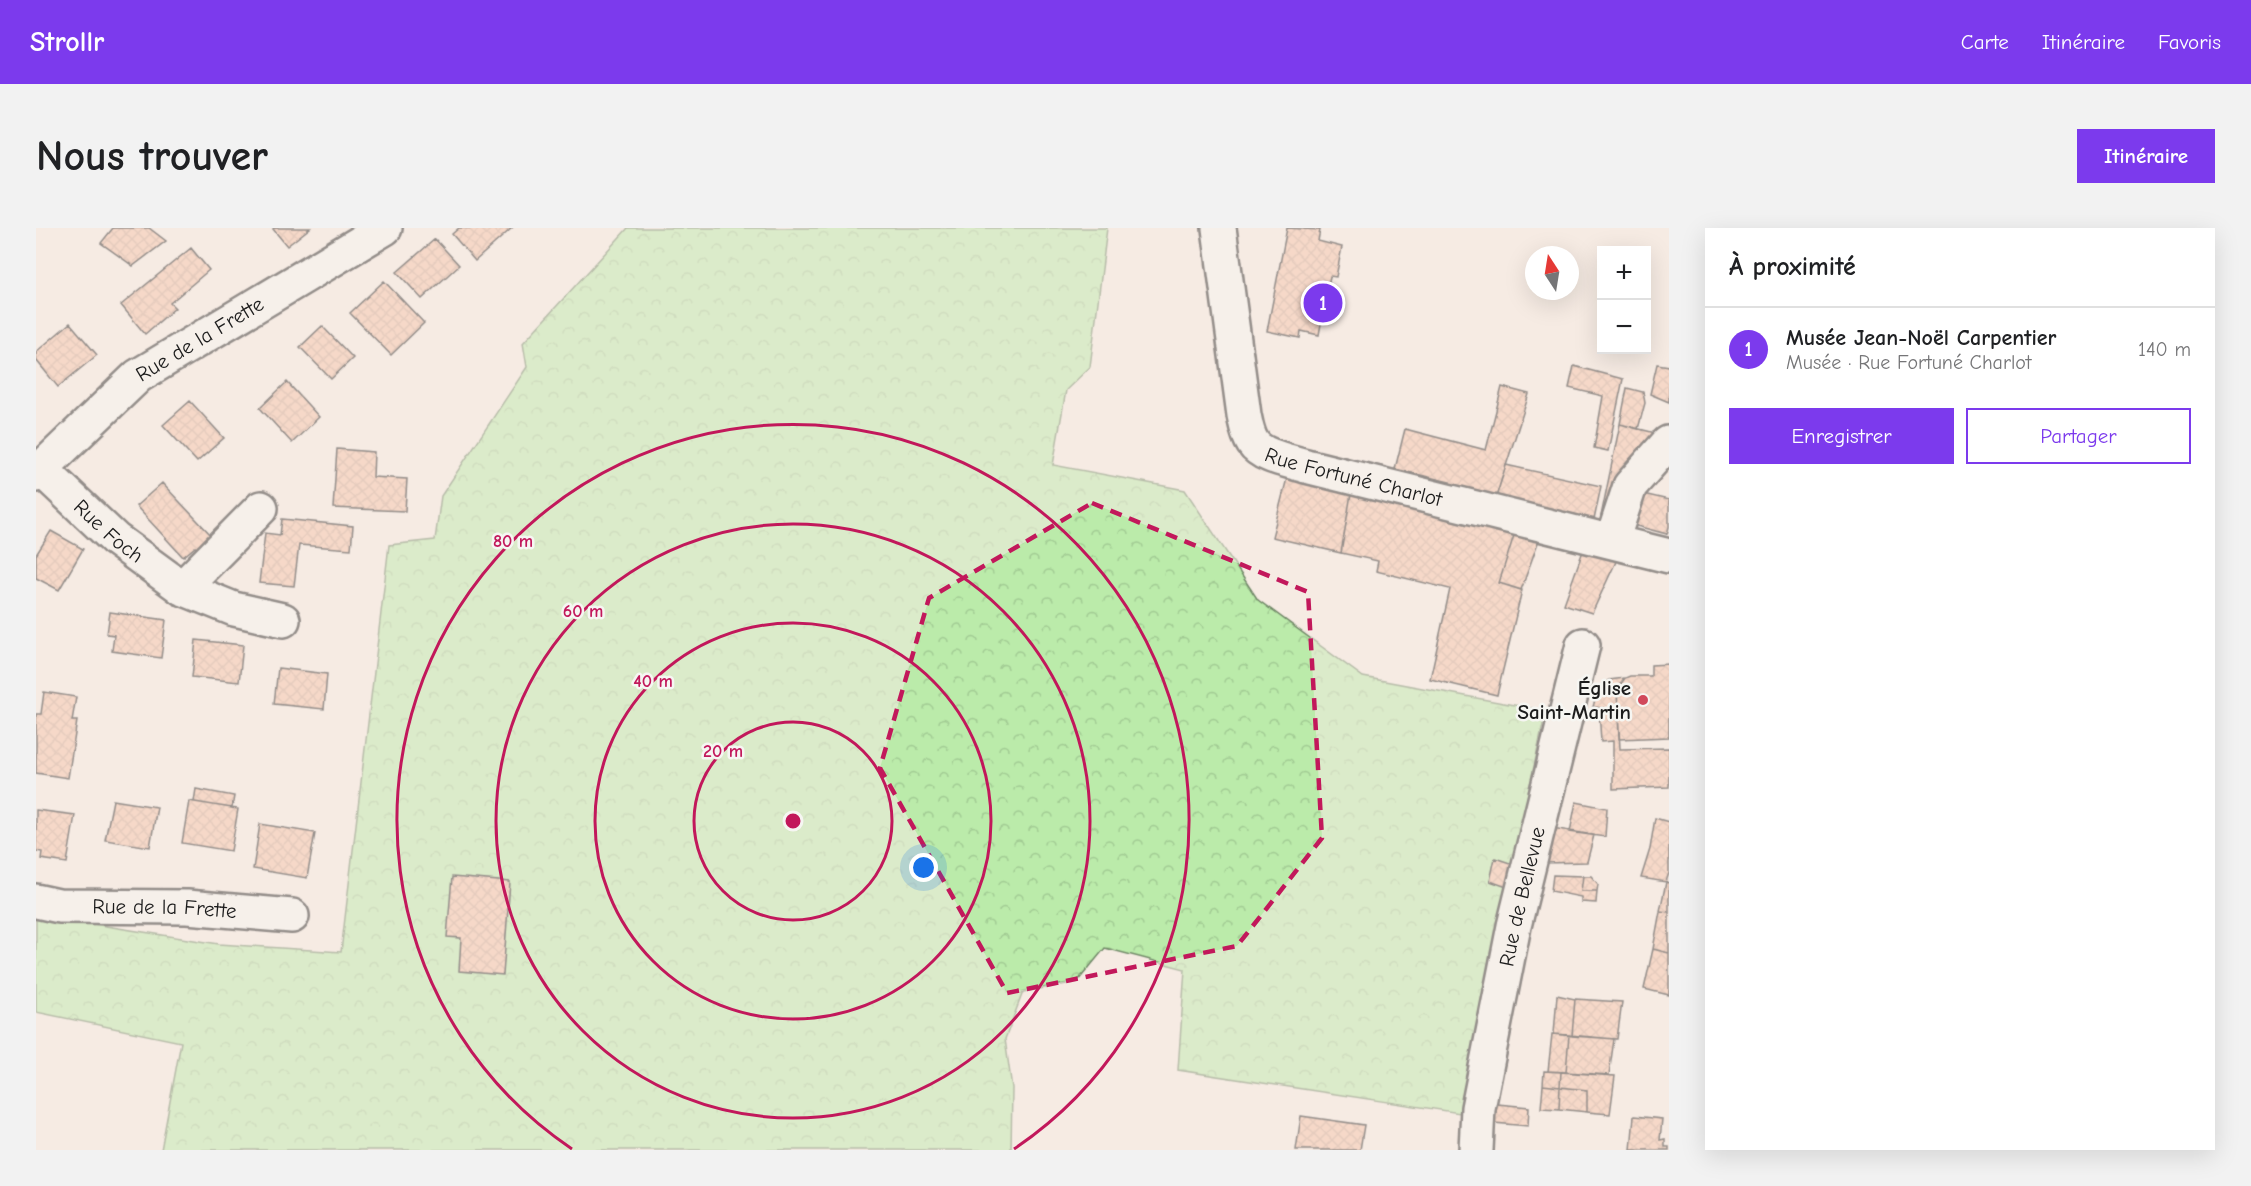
<!DOCTYPE html>
<html lang="fr">
<head>
<meta charset="utf-8">
<style>
  body { margin:0; font-family:"Comic Neue",sans-serif; background:#f2f2f2; color:#202124 }
  .controls { position:absolute; right:18px; top:18px; display:grid; overflow:hidden; border-radius:0px; box-shadow:0 6px 24px #0002 }
  .controls button { width:54px; height:54px; display:grid; place-items:center; padding:0; border:0; border-bottom:2px solid #e0e0e0; background:#fff; color:#202124; font:30px sans-serif }
  .compass { position:absolute; left:1489px; top:18px; width:54px; height:54px; border-radius:50%; background:#fff; box-shadow:0 6px 24px #0002; rotate:348deg }
  .you { position:absolute; left:888px; top:640px; width:21px; height:21px; margin:-15px; border:4px solid #fff; border-radius:50%; background:#1a73e8; box-shadow:0 0 0 9px #1a73e833 }
  .badge { display:grid; place-items:center; width:39px; height:39px; border-radius:50%; background:#7c3aed; color:#fff; font-size:20px; font-weight:700 }
  .pin { position:absolute; translate:-50% -50%; border:3px solid #fff; box-shadow:0 2px 6px #0006 }
  .list { margin:0; padding:0; list-style:none }
  h2 { display:flex; justify-content:space-between; align-items:center; height:78px; margin:0; padding:0 24px; font-size:26px }
  h2 small { font-size:20px; font-weight:400; color:#757577 }
  .list li { display:grid; grid-template-columns:39px 1fr auto; gap:18px; align-items:center; box-sizing:border-box; height:84px; padding:0 24px; border-top:2px solid #e0e0e0 }
  .list b { display:block; font-size:22px; white-space:nowrap }
  .list p { margin:0; font-size:20px; white-space:nowrap; color:#757577 }
  .list em { font-size:20px; font-style:normal; color:#757577 }
  .actions { display:flex; gap:12px; padding:18px 24px }
  .actions a { flex:1; padding:14px 0; border:2px solid #7c3aed; border-radius:0px; text-align:center; font-size:21px; color:#7c3aed }
  .actions .main { background:#7c3aed; color:#fff }
  .map { position:relative; flex:none; width:1633px; height:922px; overflow:hidden; border-radius:0px }
  header { display:flex; align-items:center; gap:36px; box-sizing:border-box; height:84px; padding:0 30px; background:#7c3aed; color:#fff }
  header strong { font-size:28px }
  nav { display:flex; gap:33px; margin-inline-start:auto; font-size:21px }
  .intro { display:flex; align-items:center; justify-content:space-between; box-sizing:border-box; height:144px; padding:0 36px }
  h1 { margin:0; font-size:42px }
  .button { padding:15px 27px; border-radius:0px; background:#7c3aed; color:#fff; font-size:21px; font-weight:700 }
  main { display:flex; gap:36px; padding:0 36px }
  aside { flex:1; background:#fff; border-radius:0px; box-shadow:0 6px 24px #0002 }
  .map>svg:first-child { display:block }
  .forest { fill:url(#forest-crowns); stroke:#6c8463; stroke-width:1.5 }
  .building { fill:url(#building-cross-hatch); stroke:#1c1c1c; stroke-width:1.5 }
  .lines { fill:none; stroke-linecap:round; stroke-linejoin:round }
  .minor-casing { stroke:#1c1c1c; stroke-width:38 }
  .minor { stroke:#f6f6f2; stroke-width:33 }
  .marked { fill:none; stroke:#c2185b; stroke-width:4.5; stroke-dasharray:12 8; stroke-linejoin:round }
  .ring { fill:none; stroke:#c2185b; stroke-width:3 }
  .poi-dot { fill:#d1495b; stroke:#f6f6f2; stroke-width:2 }
  .labels { text-anchor:middle; stroke-width:5; stroke-linejoin:round; paint-order:stroke }
  .street-label { font-size:21px; fill:#1c1c1c; stroke:#f6f6f2 }
  .poi-label { font-size:21px; font-weight:bold; fill:#1c1c1c; stroke:#f6f6f2; text-anchor:end }
  .centre { fill:#c2185b; stroke:#f6f6f2; stroke-width:3 }
  .ring-label { font-size:18px; text-anchor:middle; font-weight:bold; fill:#c2185b; stroke:#f6f6f2; stroke-width:5; stroke-linejoin:round; paint-order:stroke }
</style>
</head>
<body>
<header>
<strong>Strollr</strong>
<nav><a>Carte</a><a>Itinéraire</a><a>Favoris</a></nav>
</header>
<div class="intro"><h1>Nous trouver</h1><a class="button">Itinéraire</a></div>
<main>
<div class="map">
<svg width="1633" height="922" viewBox="0 0 1633 922">
  <defs>
    <pattern id="forest-crowns" width="20" height="18" patternUnits="userSpaceOnUse" patternTransform="scale(1.5)"><rect width="20" height="18" fill="#bbebaa"/><path d="M2 6a3 3 0 1 1 6 0M12 15a3 3 0 1 1 6 0" fill="none" stroke="#a0c992"/></pattern>
    <pattern id="building-cross-hatch" width="8" height="8" patternUnits="userSpaceOnUse" patternTransform="scale(1.5)"><rect width="8" height="8" fill="#f5c1a7"/><path d="M0 0l8 8M0 8l8-8" fill="none" stroke="#d1a58f"/></pattern>
  </defs>
  <rect width="100%" height="100%" fill="#f6ebe3"/>
  <filter id="ink" filterUnits="userSpaceOnUse"><feTurbulence type="fractalNoise" baseFrequency=".0167" numOctaves="2"/><feDisplacementMap in="SourceGraphic" scale="12" xChannelSelector="R" yChannelSelector="G"/><feConvolveMatrix kernelMatrix="1 2 1 2 8 2 1 2 1" color-interpolation-filters="sRGB"/></filter>
  <g filter="url(#ink)">
    <path class="forest" d="M 592,0 L 1071,0 L 1054,139 L 1030,162 L 1017,237 L 1149,262 L 1222,372 L 1327,449 L 1510,483 L 1446,777 L 1424,885 L 1142,842 L 1149,741 L 1069,720 L 1041,754 L 987,764 L 969,811 L 976,860 L 975,922 L 125,922 L 145,814 L 0,784 L 0,687 L 183,716 L 305,724 L 353,317 L 399,312 L 405,268 L 491,139 L 487,115 Z"/>
    <path class="building" d="M 77,0 L 113,0 L 130,13 L 97,38 L 65,15 Z
      M 238,0 L 274,0 L 251,18 L 237,1 Z
      M 423,0 L 476,0 L 439,33 L 416,6 Z
      M 1251,0 L 1284,2 L 1282,13 L 1306,19 L 1300,49 L 1294,48 L 1292,59 L 1298,60 L 1292,91 L 1286,90 L 1283,107 L 1265,103 L 1264,110 L 1231,103 Z
      M 399,11 L 423,37 L 386,71 L 361,44 Z
      M 155,20 L 173,42 L 134,75 L 139,80 L 109,106 L 85,77 Z
      M 348,53 L 388,95 L 355,127 L 314,85 Z
      M 34,95 L 61,127 L 22,159 L 0,132 L 0,124 Z
      M 286,98 L 317,130 L 295,151 L 264,119 Z
      M 1621,136 L 1633,138 L 1633,174 L 1614,166 Z
      M 1538,138 L 1587,151 L 1572,223 L 1558,220 L 1567,168 L 1533,160 Z
      M 251,154 L 283,189 L 256,215 L 224,180 Z
      M 1466,159 L 1493,166 L 1460,269 L 1413,258 L 1414,254 L 1359,241 L 1369,201 L 1450,222 Z
      M 1591,160 L 1607,164 L 1609,175 L 1602,201 L 1584,196 Z
      M 154,173 L 188,210 L 161,234 L 127,197 Z
      M 1584,196 L 1631,208 L 1574,291 L 1565,288 Z
      M 301,221 L 338,224 L 337,249 L 371,251 L 369,283 L 297,280 Z
      M 1470,237 L 1565,258 L 1558,292 L 1460,269 Z
      M 1251,250 L 1315,266 L 1305,325 L 1236,309 Z
      M 126,255 L 176,308 L 162,322 L 159,319 L 147,329 L 100,278 Z
      M 1603,265 L 1633,272 L 1633,299 L 1631,306 L 1589,295 Z
      M 1315,266 L 1479,304 L 1463,355 L 1486,362 L 1461,467 L 1394,451 L 1414,361 L 1340,343 L 1342,333 L 1305,325 Z
      M 246,291 L 317,298 L 315,321 L 263,317 L 258,358 L 223,355 L 229,305 L 244,307 Z
      M 15,303 L 47,321 L 23,362 L 0,350 L 0,327 Z
      M 1479,304 L 1504,309 L 1485,362 L 1463,355 Z
      M 1548,320 L 1583,327 L 1556,385 L 1528,376 Z
      M 74,384 L 130,392 L 125,430 L 76,423 L 78,407 L 71,406 Z
      M 160,412 L 207,417 L 203,454 L 156,449 Z
      M 1633,436 L 1633,509 L 1583,511 L 1581,461 L 1589,450 L 1594,448 L 1615,448 L 1615,437 Z
      M 242,440 L 291,446 L 288,481 L 238,476 Z
      M 1589,450 L 1581,461 L 1582,482 L 1557,479 L 1562,460 L 1573,452 Z
      M 8,464 L 40,469 L 36,493 L 41,493 L 32,550 L 0,545 L 0,486 L 5,486 Z
      M 1563,481 L 1582,482 L 1584,521 L 1633,520 L 1633,559 L 1577,561 L 1577,513 L 1565,514 Z
      M 160,561 L 198,568 L 196,580 L 158,574 Z
      M 77,572 L 121,579 L 114,619 L 69,612 Z
      M 153,573 L 202,581 L 195,623 L 146,615 Z
      M 1540,574 L 1571,580 L 1569,609 L 1534,604 Z
      M 0,582 L 39,587 L 31,635 L 5,631 L 6,624 L 0,623 Z
      M 1619,590 L 1633,594 L 1633,645 L 1630,654 L 1605,650 L 1614,621 Z
      M 224,596 L 279,605 L 271,650 L 217,641 Z
      M 1516,600 L 1558,607 L 1551,634 L 1509,635 Z
      M 1459,630 L 1480,637 L 1479,662 L 1454,653 Z
      M 1517,647 L 1547,648 L 1545,663 L 1561,663 L 1560,675 L 1545,674 L 1545,669 L 1515,663 Z
      M 1547,648 L 1555,648 L 1562,656 L 1561,663 L 1545,663 Z
      M 416,649 L 474,654 L 467,747 L 423,743 L 425,710 L 411,709 Z
      M 1630,654 L 1633,655 L 1633,684 L 1624,683 Z
      M 1624,683 L 1633,684 L 1633,725 L 1617,721 Z
      M 1617,721 L 1633,725 L 1633,767 L 1608,761 Z
      M 1521,767 L 1539,771 L 1536,808 L 1518,806 Z
      M 1539,771 L 1586,774 L 1581,811 L 1536,808 Z
      M 1516,806 L 1533,807 L 1530,844 L 1512,843 Z
      M 1533,807 L 1578,811 L 1573,847 L 1530,844 Z
      M 1508,843 L 1525,844 L 1524,859 L 1507,857 Z
      M 1525,844 L 1579,848 L 1574,886 L 1551,884 L 1551,862 L 1524,859 Z
      M 1507,857 L 1524,859 L 1523,881 L 1505,880 Z
      M 1524,859 L 1551,862 L 1551,884 L 1523,881 Z
      M 1461,876 L 1493,879 L 1492,898 L 1458,895 Z
      M 1265,888 L 1328,897 L 1324,922 L 1260,922 Z
      M 1598,888 L 1626,891 L 1624,912 L 1629,911 L 1629,919 L 1633,919 L 1633,922 L 1595,922 Z"/>
    <g class="lines">
      <defs>
        <g id="minor">
          <path id="s1" d="M 1183,0 L 1208,187 C 1210,196 1211,206 1217,215 C 1226,229 1255,233 1270,238 L 1633,328"/>
          <path id="s2" d="M 5,241 L 79,311 L 146,360 L 198,381 L 247,392"/>
          <path id="s3" d="M 0,247 L 5,241 L 102,148 L 349,0"/>
          <path d="M 1576,313 L 1594,258 L 1632,215"/>
          <path d="M 146,360 L 225,280"/>
          <path id="s4" d="M 0,673 L 23,678 L 151,679 L 256,688"/>
          <path id="s5" d="M 1440,922 L 1442,880 L 1478,698 L 1547,417"/>
        </g>
      </defs>
      <use href="#minor" class="minor-casing"/>
      <use href="#minor" class="minor"/>
    </g>
  </g>
  <path d="M0 0H1633V922H0ZM 1056,275 L 1272,364 L 1286,610 L 1201,718 L 971,765 L 844,540 L 893,370 Z" fill="#f6ebe3" fill-opacity=".55" fill-rule="evenodd"/>
  <path class="marked" d="M 1056,275 L 1272,364 L 1286,610 L 1201,718 L 971,765 L 844,540 L 893,370 Z"/>
  <g class="ring">
    <circle cx="757" cy="593" r="99"/>
    <circle cx="757" cy="593" r="198"/>
    <circle cx="757" cy="593" r="297"/>
    <path d="M536 921A396 396 0 1 1 978 921"/>
  </g>
  <circle class="poi-dot" cx="1607" cy="472" r="6"/>
  <g class="labels">
    <g class="street-label">
      <text dy="7" stroke="none"><textPath href="#s3" startOffset="214">Rue de la Frette</textPath></text>
      <text dy="7" stroke="none"><textPath href="#s1" startOffset="326">Rue Fortuné Charlot</textPath></text>
      <text dy="7" stroke="none"><textPath href="#s2" startOffset="92">Rue Foch</textPath></text>
      <text dy="7" stroke="none"><textPath href="#s5" startOffset="258">Rue de Bellevue</textPath></text>
      <text dy="7" stroke="none"><textPath href="#s4" startOffset="129">Rue de la Frette</textPath></text>
    </g>
    <g class="poi-label">
      <text x="1595" y="467">Église<tspan x="1595" dy="24">Saint-Martin</tspan></text>
    </g>
  </g>
  <circle cx="757" cy="593" r="9" class="centre"/>
  <g class="ring-label">
    <text x="477" y="319">80 m</text>
    <text x="547" y="389">60 m</text>
    <text x="617" y="459">40 m</text>
    <text x="687" y="529">20 m</text>
  </g>
</svg>
<div class="controls">
<button>+</button>
<button>−</button>
</div>
<svg class="compass" viewBox="-18 -18 36 36"><path d="M0-13l5 13h-10z" fill="#e53935"/><path d="M0 13l5-13h-10z" fill="#757577"/></svg>
<div class="you"></div>
<div class="pin badge" style="left:1287px;top:75px">1</div>
</div>
<aside>
<h2>À proximité<small></small></h2>
<ul class="list">
<li><span class="badge">1</span><div><b>Musée Jean-Noël Carpentier</b><p>Musée · Rue Fortuné Charlot</p></div><em>140 m</em></li>
</ul>
<div class="actions"><a class="main">Enregistrer</a><a>Partager</a></div>
</aside>
</main>
</body>
</html>
